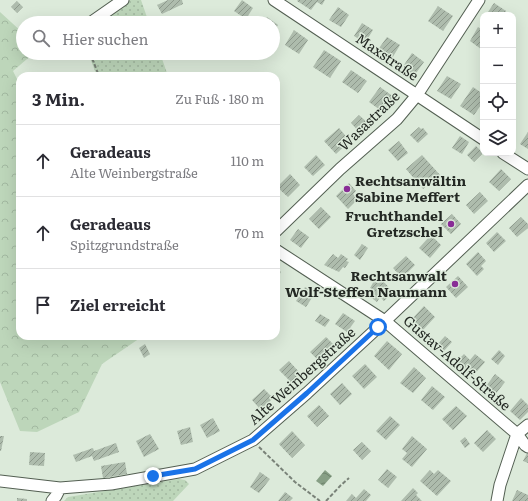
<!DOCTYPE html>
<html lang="de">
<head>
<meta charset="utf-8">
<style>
  body { margin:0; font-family:Literata,serif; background:#f7f7f7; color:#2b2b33 }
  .controls { position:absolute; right:12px; top:12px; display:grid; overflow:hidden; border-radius:8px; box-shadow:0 4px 16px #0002 }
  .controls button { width:36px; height:36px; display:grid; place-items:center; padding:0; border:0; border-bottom:1px solid #e1e1e2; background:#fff; color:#2b2b33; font:20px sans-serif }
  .stop { position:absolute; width:12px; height:12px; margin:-9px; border:3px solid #1a73e8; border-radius:50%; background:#fff }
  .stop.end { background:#1a73e8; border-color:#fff; box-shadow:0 1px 4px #0008 }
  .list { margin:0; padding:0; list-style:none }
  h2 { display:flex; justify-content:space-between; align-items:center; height:52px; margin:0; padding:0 16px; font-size:17px }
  h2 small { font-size:13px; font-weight:400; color:#7c7c81 }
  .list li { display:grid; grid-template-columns:26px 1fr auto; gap:12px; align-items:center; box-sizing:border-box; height:72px; padding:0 16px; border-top:1px solid #e1e1e2 }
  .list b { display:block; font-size:15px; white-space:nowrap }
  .list p { margin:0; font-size:13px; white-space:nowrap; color:#7c7c81 }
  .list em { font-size:13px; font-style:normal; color:#7c7c81 }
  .icon { flex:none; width:22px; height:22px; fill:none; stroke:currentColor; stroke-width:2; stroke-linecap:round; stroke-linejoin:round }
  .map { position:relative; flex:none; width:528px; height:501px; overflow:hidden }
  .search { position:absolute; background:#fff; box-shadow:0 4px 16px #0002; left:16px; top:16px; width:264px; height:44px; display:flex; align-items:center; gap:10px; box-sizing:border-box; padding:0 14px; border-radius:22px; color:#7c7c81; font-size:15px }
  .panel { position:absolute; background:#fff; box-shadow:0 4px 16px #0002; left:16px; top:72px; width:264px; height:268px; border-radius:12px }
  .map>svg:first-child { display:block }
  .grass { fill:url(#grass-dots) }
  .forest { fill:url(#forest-crowns) }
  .water { fill:url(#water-waves) }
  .building { fill:url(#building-hatch) }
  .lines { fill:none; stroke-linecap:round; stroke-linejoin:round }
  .minor-casing { stroke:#535f52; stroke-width:13 }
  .path { stroke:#798278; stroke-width:2; stroke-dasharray:4 2; stroke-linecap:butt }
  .minor { stroke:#fff; stroke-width:11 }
  .route { stroke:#1a73e8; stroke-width:5 }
  .poi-dot { fill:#892c96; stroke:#dceada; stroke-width:1.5 }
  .labels { text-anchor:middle; stroke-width:3; stroke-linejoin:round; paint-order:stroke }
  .street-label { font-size:14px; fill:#232823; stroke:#dceada }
  .poi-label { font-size:14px; font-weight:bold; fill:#232823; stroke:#dceada; text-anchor:end }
</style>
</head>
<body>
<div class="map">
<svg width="528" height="501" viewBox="0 0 528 501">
  <defs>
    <pattern id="grass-dots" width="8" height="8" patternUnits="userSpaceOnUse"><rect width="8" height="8" fill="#bdd6ba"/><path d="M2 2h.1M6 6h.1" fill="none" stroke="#a2b8a0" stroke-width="1.8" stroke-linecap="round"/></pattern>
    <pattern id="forest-crowns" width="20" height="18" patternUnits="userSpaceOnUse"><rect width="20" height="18" fill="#bdd6ba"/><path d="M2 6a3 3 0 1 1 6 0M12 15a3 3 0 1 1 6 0" fill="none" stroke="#a2b8a0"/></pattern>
    <pattern id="water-waves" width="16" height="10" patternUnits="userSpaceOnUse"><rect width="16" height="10" fill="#879f85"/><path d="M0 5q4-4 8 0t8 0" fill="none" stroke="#6e826c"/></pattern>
    <pattern id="building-hatch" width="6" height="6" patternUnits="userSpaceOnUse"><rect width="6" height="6" fill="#aebcad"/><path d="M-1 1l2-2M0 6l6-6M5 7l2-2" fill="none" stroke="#8d998c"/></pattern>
  </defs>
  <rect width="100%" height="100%" fill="#dceada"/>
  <path class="grass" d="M 130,0 L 141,0 L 149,23 L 95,23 Z
    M 88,53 L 160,53 L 168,76 L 97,76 Z
    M 179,479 L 185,480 L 189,484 L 173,501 L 64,501 L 68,497 Z"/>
  <path class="forest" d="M 0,12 L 23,33 L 23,53 L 34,53 L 13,71 L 20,85 L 20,336 L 143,336 L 102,364 L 79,412 L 37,432 L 20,431 L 0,382 Z"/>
  <path class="water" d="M 325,470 L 332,476 L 323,486 L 316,481 Z"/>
  <path class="building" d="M 168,0 L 182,0 L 183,4 L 162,14 L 157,5 Z
    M 242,0 L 253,8 L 246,19 L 234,11 Z
    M 298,0 L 325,0 L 322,5 L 317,2 L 311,10 L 297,1 Z
    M 17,1 L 23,7 L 17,13 L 11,7 Z
    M 494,3 L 506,11 L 504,15 L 486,15 Z
    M 438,6 L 453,16 L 443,31 L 428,21 Z
    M 338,7 L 349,15 L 341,27 L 329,20 Z
    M 267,17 L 278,25 L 273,33 L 273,23 L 263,23 Z
    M 362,23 L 373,30 L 365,43 L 354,36 Z
    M 478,27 L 483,30 L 483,46 L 481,49 L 470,41 Z
    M 294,30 L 308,40 L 299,54 L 285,45 Z
    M 387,37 L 400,45 L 391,60 L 377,51 Z
    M 324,50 L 341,61 L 330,78 L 313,67 Z
    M 412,53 L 424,62 L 414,76 L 402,68 Z
    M 351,70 L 367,81 L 358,93 L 342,82 Z
    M 447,76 L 461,84 L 451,99 L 437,91 Z
    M 380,87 L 394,97 L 383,112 L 369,102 Z
    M 473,87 L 483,94 L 483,102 L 474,115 L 460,106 Z
    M 359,115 L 369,124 L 360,133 L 351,123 Z
    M 419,127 L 421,129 L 423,128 L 428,134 L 418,143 L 410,135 Z
    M 339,128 L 350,141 L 336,154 L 324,141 Z
    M 528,132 L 528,149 L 520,144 Z
    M 460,136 L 469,142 L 462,154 L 452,148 Z
    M 399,141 L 408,153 L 398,161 L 388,150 Z
    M 476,146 L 483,153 L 474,162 L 467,155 Z
    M 316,155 L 325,165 L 313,176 L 304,167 Z
    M 422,155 L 440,175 L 423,189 L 406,169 Z
    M 501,169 L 511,179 L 499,191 L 489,182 Z
    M 290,174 L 300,185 L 288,197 L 277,187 Z
    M 349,183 L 356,191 L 353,194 L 358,199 L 348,209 L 336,196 Z
    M 480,192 L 488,201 L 474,214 L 466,205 Z
    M 321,207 L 331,217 L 319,229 L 309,219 Z
    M 452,214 L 461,224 L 451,234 L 441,224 Z
    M 521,217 L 528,224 L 528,228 L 517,237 L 509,228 Z
    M 298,229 L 309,237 L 301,248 L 290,240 Z
    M 497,232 L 506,241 L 494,252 L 486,243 Z
    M 431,235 L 441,245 L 430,258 L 419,248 Z
    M 362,244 L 368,248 L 360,260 L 354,255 Z
    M 478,252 L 486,261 L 481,266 L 484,269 L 477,276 L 466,264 Z
    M 333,254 L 338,258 L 341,254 L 348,259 L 346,261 L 349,262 L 345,268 L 343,267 L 339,272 L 324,265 Z
    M 406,256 L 415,265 L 402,278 L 393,268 Z
    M 276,269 L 281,272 L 276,280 Z
    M 458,276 L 468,287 L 456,298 L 446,287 Z
    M 374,281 L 378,283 L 383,281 L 393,292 L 384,301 L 380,297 L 377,302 L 369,296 L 374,290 L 370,288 Z
    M 305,287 L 315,293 L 306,307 L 296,301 Z
    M 424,306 L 435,317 L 423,330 L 412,319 Z
    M 343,313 L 355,321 L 347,332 L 335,324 Z
    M 320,314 L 330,320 L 325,327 L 315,321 Z
    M 445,336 L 452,342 L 443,352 L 436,346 Z
    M 326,337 L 334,345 L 318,360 L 310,352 Z
    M 387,341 L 402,354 L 389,370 L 374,356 Z
    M 145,344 L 150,354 L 144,358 L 139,348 Z
    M 499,350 L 505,356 L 498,365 L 491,359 Z
    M 464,354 L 470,360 L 475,354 L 485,362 L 472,377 L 455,363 Z
    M 289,361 L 300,373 L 291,382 L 279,370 Z
    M 365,364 L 377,377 L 364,389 L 352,376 Z
    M 414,367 L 426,378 L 413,393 L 400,383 Z
    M 495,374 L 505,382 L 494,396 L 484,389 Z
    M 342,383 L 352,394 L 340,405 L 330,394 Z
    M 432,386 L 445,397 L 433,410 L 421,400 Z
    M 264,389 L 273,398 L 261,410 L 252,400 Z
    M 521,398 L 528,405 L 528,412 L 520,420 L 510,411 Z
    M 319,405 L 329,416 L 317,427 L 307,416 Z
    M 456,406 L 467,416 L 453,430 L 442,419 Z
    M 390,416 L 400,425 L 386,440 L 376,431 Z
    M 213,418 L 220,431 L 207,438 L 200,425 Z
    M 190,427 L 193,442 L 181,445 L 177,431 Z
    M 487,430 L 496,439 L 483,452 L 474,443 Z
    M 292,431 L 305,445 L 292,458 L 279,444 Z
    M 150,434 L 159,449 L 144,457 L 136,441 Z
    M 0,436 L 4,436 L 1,451 L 0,451 Z
    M 412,436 L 427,449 L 412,467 L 402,459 L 407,453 L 402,449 Z
    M 465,437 L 470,444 L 465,448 L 460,441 Z
    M 362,442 L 371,451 L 362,460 L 353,450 Z
    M 116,443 L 119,452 L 94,461 L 92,456 L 76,462 L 73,455 L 93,448 L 94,451 Z
    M 528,451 L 528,463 L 523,461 Z
    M 30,452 L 45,453 L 44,466 L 29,465 Z
    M 125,462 L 127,474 L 103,478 L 101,466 Z
    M 387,469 L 397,477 L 388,488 L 378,480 Z
    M 430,470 L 434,474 L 438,470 L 451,481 L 437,496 L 420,481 Z
    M 260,472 L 270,479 L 259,493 L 250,487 Z
    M 413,488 L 418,493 L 416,495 L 422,501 L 401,501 Z
    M 364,489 L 371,495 L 366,501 L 346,501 L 352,494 L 356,498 Z
    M 517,490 L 528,495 L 528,501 L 512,501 Z
    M 285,492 L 293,498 L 290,501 L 278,501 Z
    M 17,498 L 27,499 L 27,501 L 17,501 Z"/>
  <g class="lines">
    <defs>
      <path id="minor" d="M 274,0 L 483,139
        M 90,23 L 123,0
        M 503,153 L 528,169
        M 276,231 L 340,169 L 397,119 L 417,95 L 479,0
        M 276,250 L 385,321 L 517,434 L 525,445 L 528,447
        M 0,481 L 60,488 L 111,484 L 195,469 L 253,440 L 307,393 L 385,321 L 528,185
        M 52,501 L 56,496 L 60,488
        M 497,501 L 500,485 L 517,434 L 528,425"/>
    </defs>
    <use href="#minor" class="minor-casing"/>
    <path class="path" d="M 90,53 L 99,76
      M 43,54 L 45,53
      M 259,447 L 295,482 L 320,501
      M 326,501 L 341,485 L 349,478"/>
    <use href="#minor" class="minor"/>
  </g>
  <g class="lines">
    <path class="route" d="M 153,476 L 195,469 L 253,440 L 307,393 L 378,327"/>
  </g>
  <g class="poi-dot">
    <circle cx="347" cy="189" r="4"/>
    <circle cx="451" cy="224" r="4"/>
    <circle cx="455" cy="284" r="4"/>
  </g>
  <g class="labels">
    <g class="street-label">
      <text transform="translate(387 57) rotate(34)" y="5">Maxstraße</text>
      <text transform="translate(369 121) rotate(-44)" y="5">Wasastraße</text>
      <text transform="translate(457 363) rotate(41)" y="5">Gustav-Adolf-Straße</text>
      <text transform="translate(302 376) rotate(-42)" y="5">Alte Weinbergstraße</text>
    </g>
    <g class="poi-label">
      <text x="355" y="186" text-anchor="start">Rechtsanwältin<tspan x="355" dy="16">Sabine Meffert</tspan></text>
      <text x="443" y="221">Fruchthandel<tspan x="443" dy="16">Gretzschel</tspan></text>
      <text x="447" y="281">Rechtsanwalt<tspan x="447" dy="16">Wolf-Steffen Naumann</tspan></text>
    </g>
  </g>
</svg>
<div class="controls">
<button>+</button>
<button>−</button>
<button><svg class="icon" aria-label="locate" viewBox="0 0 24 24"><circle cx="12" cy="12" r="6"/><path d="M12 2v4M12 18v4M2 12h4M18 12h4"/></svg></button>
<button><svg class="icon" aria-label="layers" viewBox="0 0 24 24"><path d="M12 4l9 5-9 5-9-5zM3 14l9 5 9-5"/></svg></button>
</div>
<div class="stop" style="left:378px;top:327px"></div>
<div class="stop end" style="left:153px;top:476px"></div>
<div class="search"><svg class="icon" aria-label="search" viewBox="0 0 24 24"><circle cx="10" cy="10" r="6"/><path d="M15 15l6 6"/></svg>Hier suchen</div>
<section class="panel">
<h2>3 Min.<small>Zu Fuß · 180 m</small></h2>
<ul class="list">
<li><svg class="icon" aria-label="ahead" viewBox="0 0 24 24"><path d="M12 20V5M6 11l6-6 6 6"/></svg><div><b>Geradeaus</b><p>Alte Weinbergstraße</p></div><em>110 m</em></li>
<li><svg class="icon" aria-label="ahead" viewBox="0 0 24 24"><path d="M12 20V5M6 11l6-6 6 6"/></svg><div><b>Geradeaus</b><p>Spitzgrundstraße</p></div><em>70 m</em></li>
<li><svg class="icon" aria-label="arrive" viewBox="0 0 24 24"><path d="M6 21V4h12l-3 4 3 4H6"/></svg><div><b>Ziel erreicht</b></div></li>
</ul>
</section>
</div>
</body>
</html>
